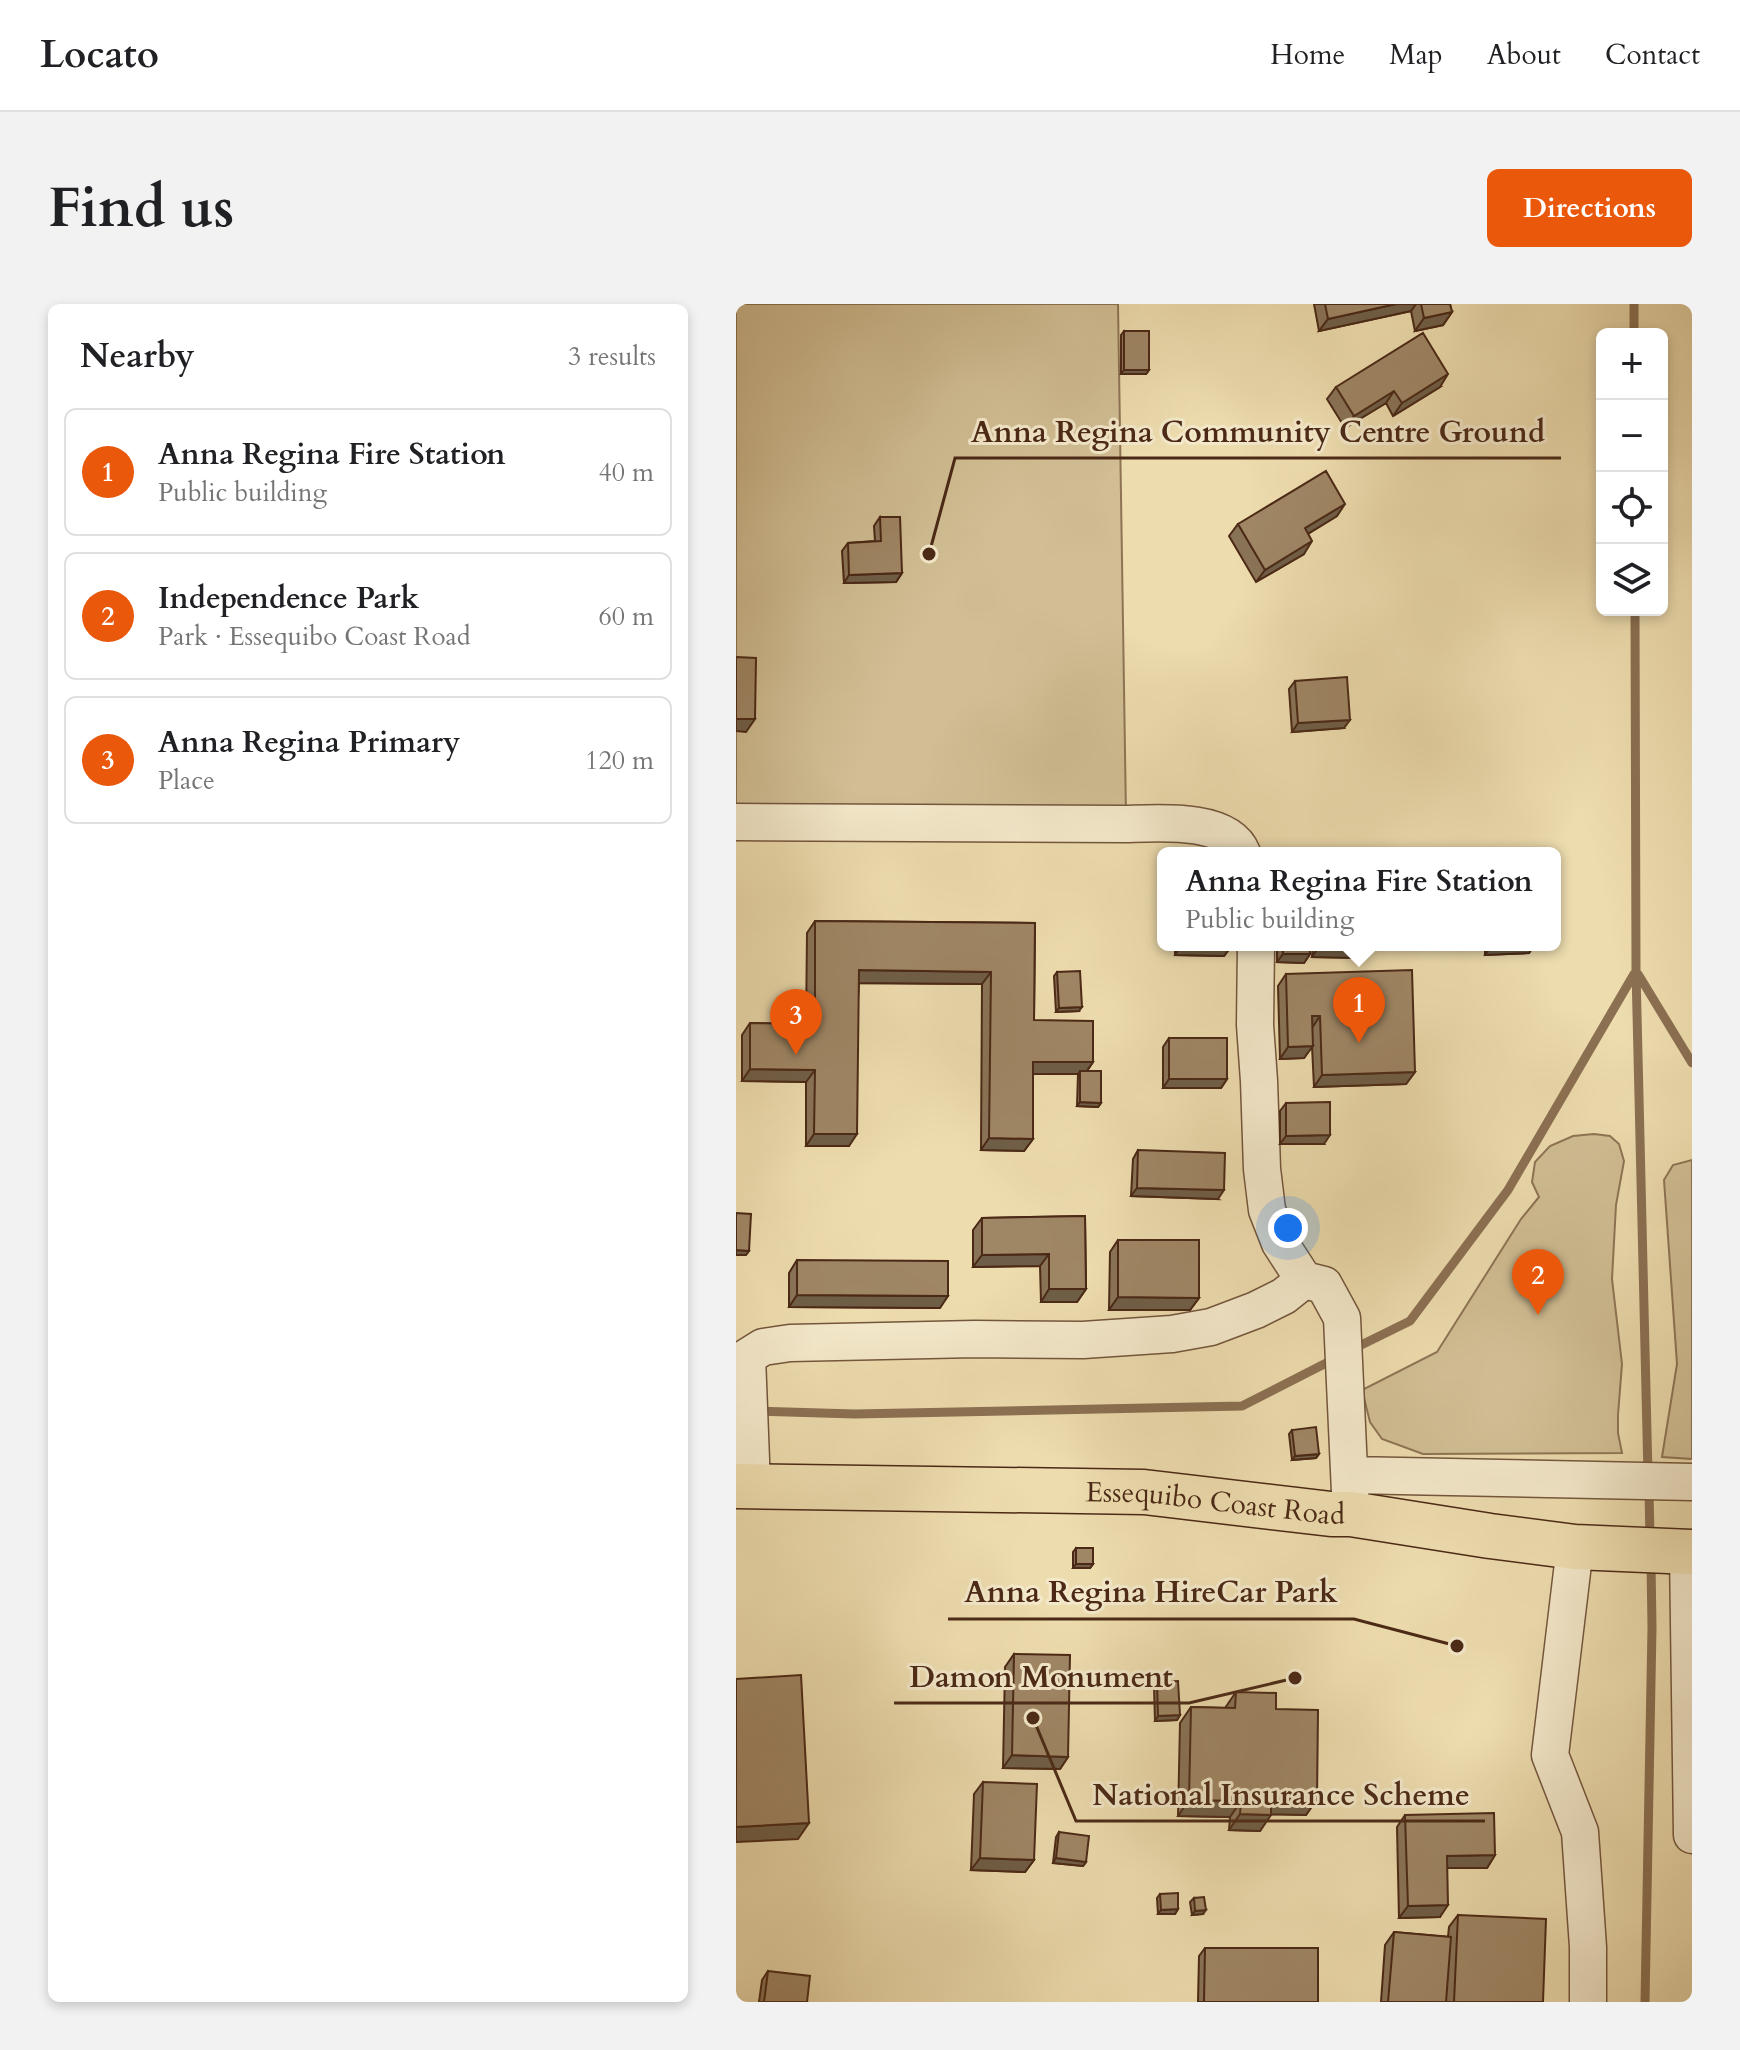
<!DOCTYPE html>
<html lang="en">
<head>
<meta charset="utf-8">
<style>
  body { margin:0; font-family:Cardo,serif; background:#f2f2f2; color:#202124 }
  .controls { position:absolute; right:24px; top:24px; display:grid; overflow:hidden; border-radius:12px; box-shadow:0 4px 12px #0003 }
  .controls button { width:72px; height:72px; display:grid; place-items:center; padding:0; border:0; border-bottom:2px solid #e0e0e0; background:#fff; color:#202124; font:40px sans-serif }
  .you { position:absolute; left:552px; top:924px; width:28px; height:28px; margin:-20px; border:6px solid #fff; border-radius:50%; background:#1a73e8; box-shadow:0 0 0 12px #1a73e833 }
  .badge { display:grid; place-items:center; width:52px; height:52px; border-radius:50%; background:#ea580c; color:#fff; font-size:26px; font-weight:700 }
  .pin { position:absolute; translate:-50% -66px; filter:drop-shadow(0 2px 4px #0008) }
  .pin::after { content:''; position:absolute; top:42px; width:28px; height:24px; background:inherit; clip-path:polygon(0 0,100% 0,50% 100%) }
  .popup { position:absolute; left:421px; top:543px; width:404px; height:104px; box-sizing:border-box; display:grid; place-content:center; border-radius:12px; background:#fff; filter:drop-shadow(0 2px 6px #0005); font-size:26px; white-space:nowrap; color:#757577 }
  .popup b { font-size:30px; color:#202124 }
  .popup::after { content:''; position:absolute; left:50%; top:100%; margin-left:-16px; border:16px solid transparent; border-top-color:#fff }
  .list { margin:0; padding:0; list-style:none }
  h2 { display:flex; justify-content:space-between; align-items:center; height:104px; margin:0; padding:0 32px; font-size:34px }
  h2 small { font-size:26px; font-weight:400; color:#757577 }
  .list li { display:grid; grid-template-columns:52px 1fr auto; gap:24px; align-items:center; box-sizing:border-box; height:128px; margin:0 16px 16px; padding:0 16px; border:2px solid #e0e0e0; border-radius:12px }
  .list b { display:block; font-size:30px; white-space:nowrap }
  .list p { margin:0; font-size:26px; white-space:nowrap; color:#757577 }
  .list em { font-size:26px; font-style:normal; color:#757577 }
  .icon { flex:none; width:44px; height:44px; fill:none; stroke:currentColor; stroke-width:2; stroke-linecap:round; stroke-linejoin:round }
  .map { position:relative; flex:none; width:956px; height:1698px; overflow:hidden; border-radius:12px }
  header { display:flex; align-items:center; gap:48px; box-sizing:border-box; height:112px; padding:0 40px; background:#fff; border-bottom:2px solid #e0e0e0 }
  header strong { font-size:38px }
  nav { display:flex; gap:44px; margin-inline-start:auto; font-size:28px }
  .intro { display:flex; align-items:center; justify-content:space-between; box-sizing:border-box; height:192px; padding:0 48px }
  h1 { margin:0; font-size:56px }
  .button { padding:20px 36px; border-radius:12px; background:#ea580c; color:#fff; font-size:28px; font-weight:700 }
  main { display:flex; gap:48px; padding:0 48px }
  aside { flex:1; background:#fff; border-radius:12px; box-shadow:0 4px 12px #0003 }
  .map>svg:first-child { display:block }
  .green { fill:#d1be94; stroke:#8e7455; stroke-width:2 }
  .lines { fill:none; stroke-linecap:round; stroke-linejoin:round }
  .stream { stroke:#8b7052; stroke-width:9 }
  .street-casing { stroke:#74563c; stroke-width:39 }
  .primary-casing { stroke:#4b2916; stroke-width:47 }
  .street { stroke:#f3e8ca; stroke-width:36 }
  .primary { stroke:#eddcae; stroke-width:44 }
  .wall { fill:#897357; stroke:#4b2916; stroke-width:2 }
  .shaded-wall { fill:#6f5e47; stroke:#4b2916; stroke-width:2 }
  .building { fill:#9f8665; stroke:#4b2916; stroke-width:2 }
  .labels { text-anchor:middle; stroke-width:6; stroke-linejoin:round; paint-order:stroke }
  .street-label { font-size:28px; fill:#4b2916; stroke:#f3e8ca }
  .leader { fill:none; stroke:#4b2916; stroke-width:3 }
  .callout-dot { fill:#4b2916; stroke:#f3e8ca; stroke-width:3 }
  .callout-label { font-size:30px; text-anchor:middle; font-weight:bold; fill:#4b2916; stroke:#f3e8ca; stroke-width:6; stroke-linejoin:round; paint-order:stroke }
</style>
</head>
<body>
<header>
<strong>Locato</strong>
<nav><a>Home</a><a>Map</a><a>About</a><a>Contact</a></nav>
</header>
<div class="intro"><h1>Find us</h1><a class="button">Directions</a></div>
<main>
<aside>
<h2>Nearby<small>3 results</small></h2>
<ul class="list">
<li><span class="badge">1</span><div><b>Anna Regina Fire Station</b><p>Public building</p></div><em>40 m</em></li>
<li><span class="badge">2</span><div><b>Independence Park</b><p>Park · Essequibo Coast Road</p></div><em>60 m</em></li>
<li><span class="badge">3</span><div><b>Anna Regina Primary</b><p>Place</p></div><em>120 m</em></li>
</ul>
</aside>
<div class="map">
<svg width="956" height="1698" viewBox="0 0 956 1698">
  <rect width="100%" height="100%" fill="#eddcae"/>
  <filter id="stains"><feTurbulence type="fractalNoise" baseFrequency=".0025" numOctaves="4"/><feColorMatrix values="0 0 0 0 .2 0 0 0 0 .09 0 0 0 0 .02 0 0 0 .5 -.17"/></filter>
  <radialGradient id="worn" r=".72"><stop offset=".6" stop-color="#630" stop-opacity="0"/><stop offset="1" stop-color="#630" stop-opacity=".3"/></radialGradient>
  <path class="green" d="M 0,0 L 382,0 L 390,512 L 0,500 Z
    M 858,830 L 874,832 L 883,840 L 888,857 L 880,901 L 876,975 L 886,1060 L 882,1111 L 882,1129 L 886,1149 L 687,1150 L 646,1135 L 634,1118 L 626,1086 L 701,1048 L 785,915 L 803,893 L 796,878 L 799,858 L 814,842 L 837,832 Z
    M 956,856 L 956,1155 L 926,1153 L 941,1060 L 928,876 L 937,861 Z"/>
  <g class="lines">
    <path class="stream" d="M 898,0 L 898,30
      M 899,306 L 900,667 L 912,1171
      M 902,670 L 956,759
      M 617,1045 L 674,1017 L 772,886 L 898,670
      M 19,1107 L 119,1110 L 506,1102 L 600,1054
      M 913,1186 L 914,1235
      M 909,1698 L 916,1324 L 915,1258"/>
    <defs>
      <path id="street" d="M 0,518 L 389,520 C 421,519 492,513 506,549
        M 520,641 L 519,721 L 523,777 L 526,865 L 531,906 L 544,939 L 568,976
        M 614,1171 L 956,1178
        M 16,1182 L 11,1053 L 27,1043 L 54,1039 L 239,1035 L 347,1036 L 436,1030 L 475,1023 L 520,1006 L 548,992 L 568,976 L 588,981 L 606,1014 L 615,1210
        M 839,1243 L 814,1451 L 844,1528 L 852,1643 L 852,1698
        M 952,1247 L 956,1531"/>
      <g id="primary">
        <path id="s1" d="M 0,1182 L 408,1188 L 595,1210 L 615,1210 L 754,1232 L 839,1243 L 956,1248"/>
      </g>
    </defs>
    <use href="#street" class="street-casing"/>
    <use href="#primary" class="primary-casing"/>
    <use href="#street" class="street"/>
    <use href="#primary" class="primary"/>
  </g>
  <path class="wall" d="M 578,0 L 714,0 L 716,8 L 707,21 L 679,27 L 675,7 L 583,27 Z
    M 388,27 L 413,66 L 410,70 L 385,70 L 385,31 Z
    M 600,83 L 704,83 L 657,112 L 650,99 L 609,124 L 591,95 Z
    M 601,212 L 572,230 L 568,250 L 520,278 L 493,232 L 502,220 Z
    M 144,213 L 166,269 L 160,278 L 108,279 L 106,247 L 112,239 L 139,237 L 138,222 Z
    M 559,377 L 608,424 L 556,428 L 553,385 Z
    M 79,617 L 299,619 L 298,716 L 357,758 L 351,767 L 365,799 L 362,803 L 341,802 L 342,770 L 297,770 L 297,835 L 288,847 L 245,846 L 246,680 L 123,679 L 113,842 L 70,842 L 70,778 L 6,777 L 6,731 L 14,719 L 70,720 L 71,629 Z
    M 439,641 L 494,641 L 494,644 L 488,652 L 439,651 Z
    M 541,641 L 574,641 L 574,650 L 568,659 L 541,658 Z
    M 577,641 L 632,641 L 632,645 L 626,654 L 576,653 Z
    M 749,641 L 798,641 L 793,649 L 749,651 Z
    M 321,668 L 343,707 L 320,708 L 318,672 Z
    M 550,670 L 679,768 L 670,780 L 578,783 L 576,742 L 568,754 L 544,755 L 542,682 Z
    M 433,734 L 491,775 L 485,784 L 427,784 L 427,743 Z
    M 550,799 L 588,840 L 544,840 L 544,807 Z
    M 402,846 L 482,895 L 395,892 L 397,855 Z
    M 349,912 L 350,985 L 341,998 L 305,998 L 304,962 L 237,963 L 237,926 L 246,914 Z
    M 382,936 L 463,994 L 454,1006 L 373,1006 L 374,948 Z
    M 61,956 L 204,1004 L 53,1003 L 53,969 Z
    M 556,1126 L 583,1150 L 580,1154 L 556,1156 L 553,1130 Z
    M 340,1244 L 357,1260 L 354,1264 L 337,1264 L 337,1248 Z
    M 278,1350 L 332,1453 L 324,1465 L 267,1464 L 269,1363 Z
    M 421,1378 L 444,1411 L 441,1416 L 419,1417 L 418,1383 Z
    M 500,1388 L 540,1405 L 581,1495 L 570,1511 L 535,1510 L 524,1527 L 493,1526 L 494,1513 L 442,1512 L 444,1419 L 455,1403 L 489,1404 Z
    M 247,1478 L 298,1556 L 289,1568 L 235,1566 L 238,1490 Z
    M 669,1511 L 759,1551 L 751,1564 L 711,1564 L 704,1613 L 663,1614 L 661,1523 Z
    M 323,1528 L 350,1558 L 347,1562 L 317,1559 L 320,1533 Z
    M 424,1590 L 442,1605 L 439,1610 L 422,1610 L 421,1594 Z
    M 458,1594 L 467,1610 L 456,1611 L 454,1598 Z
    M 722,1611 L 807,1698 L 645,1698 L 649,1641 L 658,1628 L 712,1633 L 713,1623 Z
    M 469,1644 L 582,1698 L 462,1698 L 463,1652 Z
    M 32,1667 L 71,1698 L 23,1698 L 26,1676 Z"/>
  <path class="shaded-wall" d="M 660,0 L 680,0 L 675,7 L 583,27 L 592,15 Z
    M 716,8 L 707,21 L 679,27 L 688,14 Z
    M 388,66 L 413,66 L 410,70 L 385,70 Z
    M 712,70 L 704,83 L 657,112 L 666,99 Z
    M 658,87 L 650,99 L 609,124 L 618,112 Z
    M 609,200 L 601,212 L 560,237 L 569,224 Z
    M 576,237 L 568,250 L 520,278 L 529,266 Z
    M 166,269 L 160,278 L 108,279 L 113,271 Z
    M 0,415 L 19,415 L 10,428 L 0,427 Z
    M 614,416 L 608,424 L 556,428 L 562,419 Z
    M 798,641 L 793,649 L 749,651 L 755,642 Z
    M 444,643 L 494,644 L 488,652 L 439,651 Z
    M 582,644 L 632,645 L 626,654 L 576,653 Z
    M 547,650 L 574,650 L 568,659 L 541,658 Z
    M 123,666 L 255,668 L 246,680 L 114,679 Z
    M 346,703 L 343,707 L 320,708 L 323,704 Z
    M 576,712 L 584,712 L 576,724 Z
    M 577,742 L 568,754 L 544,755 L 552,743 Z
    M 297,758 L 357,758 L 348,771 L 344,767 L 342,770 L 289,770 Z
    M 14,765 L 79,766 L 70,778 L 6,777 Z
    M 679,768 L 670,780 L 578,783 L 586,771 Z
    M 433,775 L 491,775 L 485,784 L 427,784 Z
    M 344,798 L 365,799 L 362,803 L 341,802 Z
    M 78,830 L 121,830 L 113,842 L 70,842 Z
    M 594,831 L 588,840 L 544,840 L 550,832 Z
    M 253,834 L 297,835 L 288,847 L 245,846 Z
    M 401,884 L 488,886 L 482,895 L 395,892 Z
    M 0,946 L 13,947 L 10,951 L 0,951 Z
    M 313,950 L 304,962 L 237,963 L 246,951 Z
    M 313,985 L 350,985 L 341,998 L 305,998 Z
    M 61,991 L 212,992 L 204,1004 L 53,1003 Z
    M 382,993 L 463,994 L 454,1006 L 373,1006 Z
    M 583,1150 L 580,1154 L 556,1156 L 559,1152 Z
    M 340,1260 L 357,1260 L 354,1264 L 337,1264 Z
    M 444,1411 L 441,1416 L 419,1417 L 422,1412 Z
    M 276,1451 L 332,1453 L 324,1465 L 267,1464 Z
    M 535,1495 L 581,1495 L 570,1511 L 524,1510 Z
    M 453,1496 L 505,1497 L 494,1513 L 442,1512 Z
    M 504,1510 L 535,1511 L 524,1527 L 493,1526 Z
    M 73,1519 L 62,1535 L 0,1538 L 0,1523 Z
    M 759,1551 L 751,1564 L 702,1564 L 711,1552 Z
    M 244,1554 L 298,1556 L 289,1568 L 235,1566 Z
    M 320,1554 L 350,1558 L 347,1562 L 317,1559 Z
    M 712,1601 L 704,1613 L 663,1614 L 672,1602 Z
    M 442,1605 L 439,1610 L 422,1610 L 425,1606 Z
    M 470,1606 L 467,1610 L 456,1611 L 459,1607 Z"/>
  <path class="building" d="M 589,0 L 660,0 L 592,15 Z
    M 685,0 L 714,0 L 716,8 L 688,14 Z
    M 388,27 L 413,27 L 413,66 L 388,66 Z
    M 687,29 L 712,70 L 666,99 L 658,87 L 618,112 L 600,83 Z
    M 590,167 L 609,200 L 569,224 L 576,237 L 529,266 L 502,220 Z
    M 144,213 L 164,213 L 166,269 L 113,271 L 112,239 L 145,237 Z
    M 0,353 L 20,354 L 19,415 L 0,415 Z
    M 611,373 L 614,416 L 562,419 L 559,377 Z
    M 79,617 L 299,619 L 298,716 L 357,717 L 357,758 L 297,758 L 297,835 L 253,834 L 255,668 L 123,666 L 121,830 L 78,830 L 79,766 L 14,765 L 14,719 L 79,720 Z
    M 444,641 L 494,641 L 494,644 L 444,643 Z
    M 547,641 L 574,641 L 574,650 L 547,650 Z
    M 582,641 L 632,641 L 632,645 L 582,644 Z
    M 676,666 L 679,768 L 586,771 L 584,712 L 576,712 L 577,742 L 552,743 L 550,670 Z
    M 344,667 L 346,703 L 323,704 L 321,668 Z
    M 433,734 L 491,734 L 491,775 L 433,775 Z
    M 344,767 L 365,767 L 365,799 L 344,798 Z
    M 594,798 L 594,831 L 550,832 L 550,799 Z
    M 402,846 L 489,849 L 488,886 L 401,884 Z
    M 0,909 L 15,910 L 13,947 L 0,946 Z
    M 349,912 L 350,985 L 313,985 L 313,950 L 246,951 L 246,914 Z
    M 382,936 L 463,936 L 463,994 L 382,993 Z
    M 61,956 L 212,957 L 212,992 L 61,991 Z
    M 580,1123 L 583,1150 L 559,1152 L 556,1126 Z
    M 340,1244 L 357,1244 L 357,1260 L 340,1260 Z
    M 278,1350 L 334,1351 L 332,1453 L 276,1451 Z
    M 65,1371 L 73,1519 L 0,1523 L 0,1375 Z
    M 442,1377 L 444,1411 L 422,1412 L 421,1378 Z
    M 500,1388 L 540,1389 L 540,1405 L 582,1406 L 581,1495 L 535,1495 L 535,1511 L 504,1510 L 505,1497 L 453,1496 L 455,1403 L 499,1404 Z
    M 247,1478 L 301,1480 L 298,1556 L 244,1554 Z
    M 758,1509 L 759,1551 L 711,1552 L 712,1601 L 672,1602 L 669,1511 Z
    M 323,1528 L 353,1532 L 350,1558 L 320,1554 Z
    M 442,1589 L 442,1605 L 425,1606 L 424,1590 Z
    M 468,1593 L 470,1606 L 459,1607 L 458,1594 Z
    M 722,1611 L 810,1615 L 807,1698 L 718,1698 Z
    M 658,1628 L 715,1633 L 710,1698 L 652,1698 Z
    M 469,1644 L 582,1644 L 582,1698 L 468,1698 Z
    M 32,1667 L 74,1672 L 71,1698 L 28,1698 Z"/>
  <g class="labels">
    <g class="street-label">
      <text dy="10" stroke="none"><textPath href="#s1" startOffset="480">Essequibo Coast Road</textPath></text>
    </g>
  </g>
  <path class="leader" d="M193 250L219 154H825M721 1342L618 1315H212M559 1374L453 1399H158M297 1414L340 1517H749"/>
  <g class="callout-dot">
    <circle cx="193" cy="250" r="8"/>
    <circle cx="721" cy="1342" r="8"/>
    <circle cx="559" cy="1374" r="8"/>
    <circle cx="297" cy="1414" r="8"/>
  </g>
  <g class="callout-label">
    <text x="522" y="138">Anna Regina Community Centre Ground</text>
    <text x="415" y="1298">Anna Regina HireCar Park</text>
    <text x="305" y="1383">Damon Monument</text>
    <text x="545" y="1501">National Insurance Scheme</text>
  </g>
  <rect width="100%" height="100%" filter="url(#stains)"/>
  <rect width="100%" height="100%" fill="url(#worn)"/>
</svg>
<div class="controls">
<button>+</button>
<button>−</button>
<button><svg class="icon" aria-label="locate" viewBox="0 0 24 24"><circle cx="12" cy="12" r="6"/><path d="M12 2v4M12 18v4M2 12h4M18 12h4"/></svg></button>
<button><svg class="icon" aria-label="layers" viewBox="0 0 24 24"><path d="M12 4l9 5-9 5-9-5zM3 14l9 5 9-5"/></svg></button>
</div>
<div class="you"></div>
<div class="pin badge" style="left:623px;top:739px">1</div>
<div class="popup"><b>Anna Regina Fire Station</b>Public building</div>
<div class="pin badge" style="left:802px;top:1011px">2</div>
<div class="pin badge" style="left:60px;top:751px">3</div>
</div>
</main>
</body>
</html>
